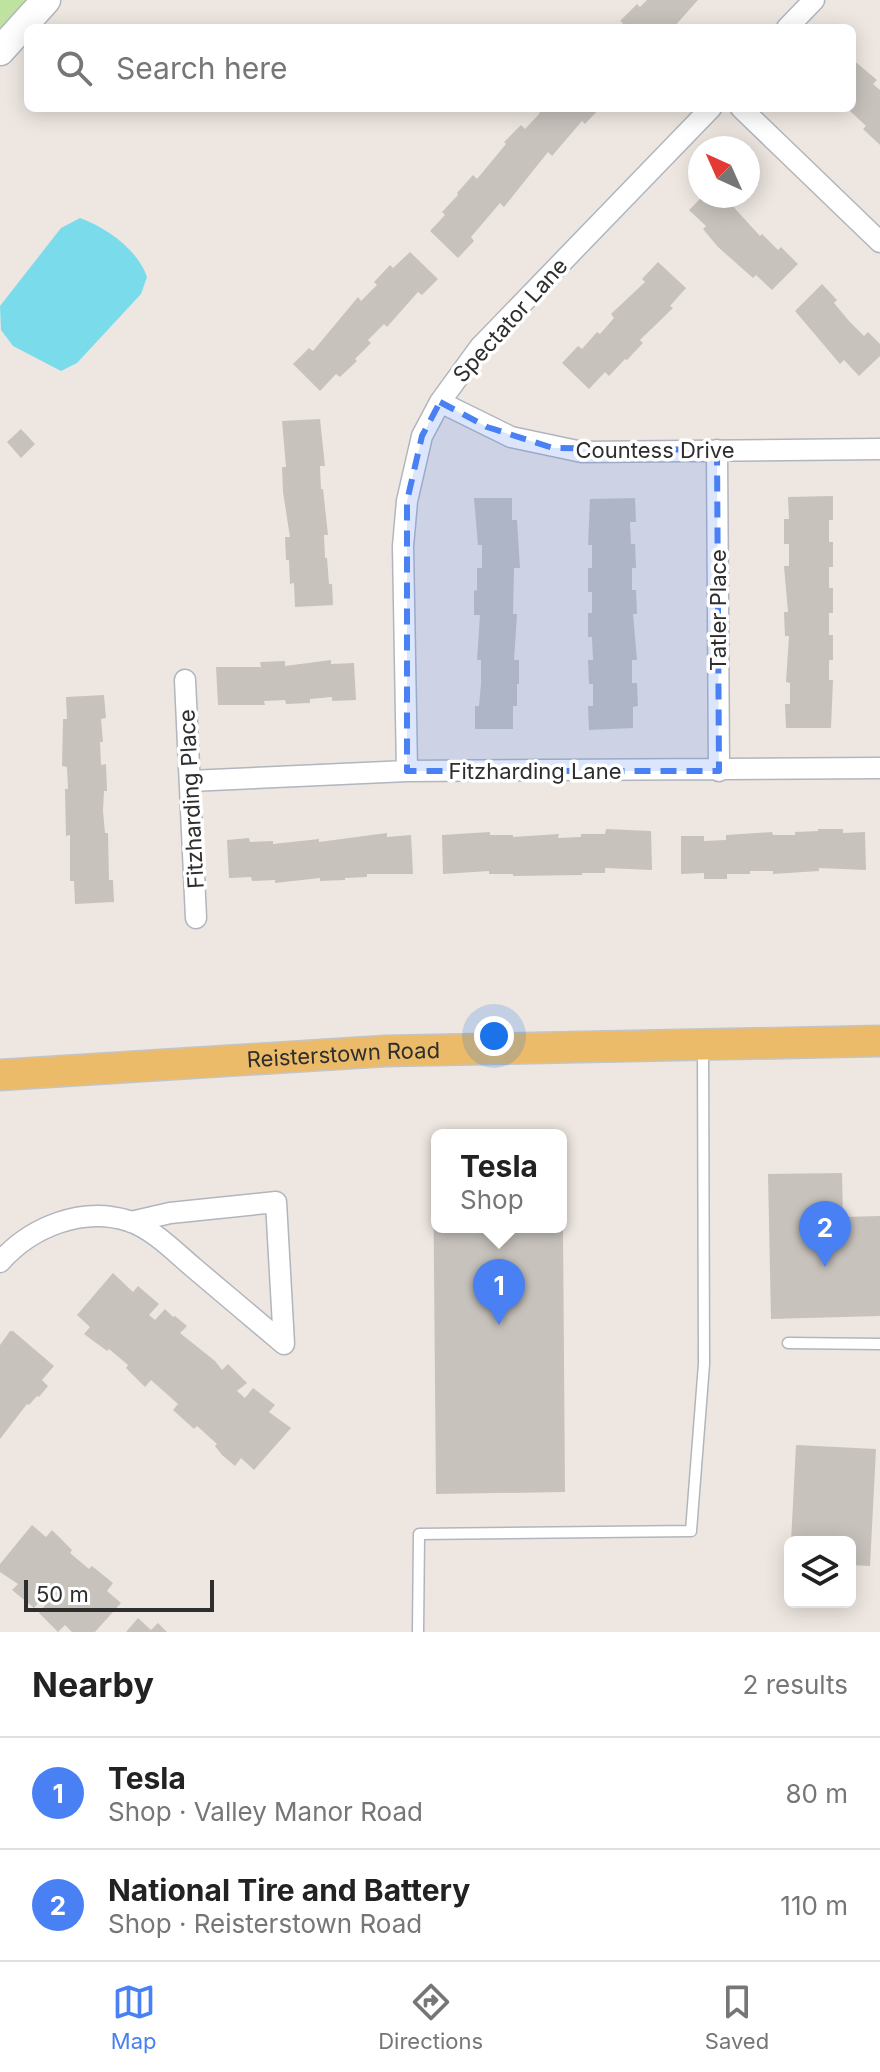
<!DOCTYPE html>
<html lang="en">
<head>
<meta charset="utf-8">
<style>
  body { margin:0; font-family:Inter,sans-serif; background:#f6f6f6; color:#222 }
  .controls { position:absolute; right:24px; bottom:24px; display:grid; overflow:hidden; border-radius:12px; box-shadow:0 4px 20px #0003 }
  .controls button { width:72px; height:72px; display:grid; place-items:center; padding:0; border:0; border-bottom:2px solid #e0e0e0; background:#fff; color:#222; font:40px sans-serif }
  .compass { position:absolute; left:688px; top:136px; width:72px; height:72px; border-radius:50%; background:#fff; box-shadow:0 4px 20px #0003; rotate:315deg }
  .scale { position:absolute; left:24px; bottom:20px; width:190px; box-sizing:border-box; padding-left:8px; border:4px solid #2e2e2e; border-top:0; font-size:22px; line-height:28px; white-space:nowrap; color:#2e2e2e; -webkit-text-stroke:6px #fff; paint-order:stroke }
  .you { position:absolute; left:494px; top:1036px; width:28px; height:28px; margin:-20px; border:6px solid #fff; border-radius:50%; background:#1a73e8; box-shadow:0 0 0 12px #1a73e833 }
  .badge { display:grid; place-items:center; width:52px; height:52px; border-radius:50%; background:#4980f3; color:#fff; font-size:26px; font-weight:700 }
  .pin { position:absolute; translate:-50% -66px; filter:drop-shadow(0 2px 4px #0008) }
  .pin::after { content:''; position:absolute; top:42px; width:28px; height:24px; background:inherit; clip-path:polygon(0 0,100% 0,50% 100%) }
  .popup { position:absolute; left:431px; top:1129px; width:136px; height:104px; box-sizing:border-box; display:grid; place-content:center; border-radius:12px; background:#fff; filter:drop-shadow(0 2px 6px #0005); font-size:26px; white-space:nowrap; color:#767676 }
  .popup b { font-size:30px; color:#222 }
  .popup::after { content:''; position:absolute; left:50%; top:100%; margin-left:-16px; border:16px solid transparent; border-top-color:#fff }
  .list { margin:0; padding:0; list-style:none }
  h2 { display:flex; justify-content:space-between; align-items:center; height:104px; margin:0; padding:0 32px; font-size:34px }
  h2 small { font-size:26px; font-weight:400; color:#767676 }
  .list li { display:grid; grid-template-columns:52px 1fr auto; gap:24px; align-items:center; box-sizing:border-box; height:112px; padding:0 32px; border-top:2px solid #e0e0e0 }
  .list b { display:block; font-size:30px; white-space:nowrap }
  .list p { margin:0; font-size:26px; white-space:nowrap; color:#767676 }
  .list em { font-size:26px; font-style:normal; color:#767676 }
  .icon { flex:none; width:44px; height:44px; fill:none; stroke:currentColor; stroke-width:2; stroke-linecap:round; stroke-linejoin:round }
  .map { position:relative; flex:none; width:880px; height:1632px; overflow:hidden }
  .search { position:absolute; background:#fff; box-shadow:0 4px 20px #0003; left:24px; right:24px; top:24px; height:88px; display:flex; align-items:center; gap:20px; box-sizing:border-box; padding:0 28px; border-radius:12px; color:#767676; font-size:30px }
  .sheet { height:328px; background:#fff }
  nav { display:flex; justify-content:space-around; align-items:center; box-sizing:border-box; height:112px; border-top:2px solid #e0e0e0; background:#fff; font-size:22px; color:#767676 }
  nav a { display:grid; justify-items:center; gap:4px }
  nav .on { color:#4980f3 }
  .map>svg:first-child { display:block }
  .green { fill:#c0e2a1 }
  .water { fill:#7adceb }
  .building { fill:#c7c2bc }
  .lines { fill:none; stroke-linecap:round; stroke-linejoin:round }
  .service-casing { stroke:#b1b5bd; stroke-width:13 }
  .minor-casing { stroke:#b1b5bd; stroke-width:23 }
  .secondary-casing { stroke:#b1b5bd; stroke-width:31 }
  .primary-casing { stroke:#c4c4c4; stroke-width:33 }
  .service { stroke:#fff; stroke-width:10 }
  .minor { stroke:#fff; stroke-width:20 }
  .secondary { stroke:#fff; stroke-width:28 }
  .primary { stroke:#ecbb69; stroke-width:30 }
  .marked { fill:#4980f3; fill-opacity:0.2; stroke:#4980f3; stroke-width:6; stroke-dasharray:16 10; stroke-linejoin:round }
  .labels { text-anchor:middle; stroke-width:7; stroke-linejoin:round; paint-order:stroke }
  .street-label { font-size:22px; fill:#2e2e2e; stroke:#fff }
</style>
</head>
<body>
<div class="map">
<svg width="880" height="1632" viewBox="0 0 880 1632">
  <rect width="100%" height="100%" fill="#eee7e1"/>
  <path class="green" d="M 0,0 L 27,0 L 0,30 Z"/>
  <path class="water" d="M 80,218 C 107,228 138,250 147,277 L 141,294 L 77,363 L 61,371 L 13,346 L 1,330 L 0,306 L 61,228 Z"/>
  <path class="building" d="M 647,0 L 698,0 L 673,28 L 618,28 L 623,23 L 620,21 L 637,4 L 640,7 Z
    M 852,59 L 877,80 L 873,84 L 880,90 L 880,145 L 863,129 L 866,126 L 849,110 L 852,108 Z
    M 541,108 L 600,108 L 585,124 L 582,121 L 552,156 L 548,152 L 504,207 L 500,203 L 471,237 L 474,241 L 458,258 L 430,231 L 445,215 L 442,212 L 458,195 L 457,193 L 473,175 L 477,179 L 506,144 L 504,142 L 521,125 L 525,129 L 540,113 L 538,111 Z
    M 703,196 L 729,196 L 732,199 L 729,202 L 760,236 L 762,234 L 778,250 L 781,247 L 798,264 L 772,290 L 756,275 L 753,278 L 718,247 L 703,229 L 706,226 L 689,210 Z
    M 410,252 L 438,279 L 422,295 L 418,292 L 387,327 L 384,324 L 368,340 L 371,343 L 355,359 L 357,361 L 340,377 L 336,374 L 320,391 L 293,364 L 309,348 L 313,351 L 358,297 L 361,301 L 377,285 L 374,282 L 390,265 L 393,268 Z
    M 658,262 L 686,288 L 670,306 L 673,308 L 640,340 L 643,343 L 627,360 L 625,359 L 609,376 L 605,372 L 589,389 L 562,363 L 578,346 L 582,349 L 597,332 L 600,334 L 614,318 L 611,314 L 645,282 L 642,279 Z
    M 822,284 L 837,300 L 834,303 L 849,321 L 864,336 L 868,332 L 880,344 L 880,356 L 859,376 L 844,360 L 840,364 L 795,311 Z
    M 320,419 L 325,466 L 320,466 L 321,489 L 323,489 L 328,535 L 324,535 L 325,558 L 327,558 L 329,584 L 332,584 L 333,605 L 295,607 L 294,583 L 290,584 L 289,560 L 286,560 L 285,537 L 290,537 L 283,492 L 282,467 L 286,467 L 282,421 Z
    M 21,429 L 35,444 L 21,458 L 7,442 Z
    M 833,496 L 833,520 L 829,520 L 829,542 L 833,542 L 833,567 L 829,567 L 829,588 L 833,588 L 833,613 L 829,613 L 829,635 L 833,635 L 833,660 L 829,660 L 829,680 L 833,680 L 831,728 L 786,728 L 785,704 L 790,704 L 790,683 L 786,682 L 789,636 L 785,636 L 784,612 L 788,612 L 784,566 L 789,566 L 789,544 L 784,544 L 784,519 L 789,519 L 788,497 Z
    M 474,498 L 512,498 L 512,520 L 517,520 L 520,568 L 514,568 L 513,614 L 517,614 L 514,660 L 519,660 L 519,684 L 517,684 L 517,706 L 513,706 L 513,729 L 475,729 L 475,706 L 479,706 L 481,684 L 481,660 L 477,660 L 480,615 L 474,615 L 474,591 L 477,590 L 477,568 L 482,568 L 482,545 L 478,545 Z
    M 635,498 L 636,522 L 630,522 L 631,544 L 635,544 L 636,568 L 632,568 L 632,590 L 636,590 L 637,614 L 633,614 L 637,660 L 632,660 L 632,683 L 637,683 L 638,706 L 633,707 L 633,728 L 589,730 L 588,706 L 593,706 L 593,684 L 589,684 L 588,660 L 593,660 L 592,637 L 588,637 L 588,613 L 592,613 L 592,592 L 588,592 L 588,568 L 592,568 L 592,545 L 588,545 L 590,499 Z
    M 331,660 L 331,664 L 354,663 L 356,700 L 332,701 L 332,697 L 310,699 L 310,703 L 286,704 L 285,700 L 264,701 L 265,705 L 218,705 L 216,667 L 261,667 L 260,662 L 285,661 L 285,666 Z
    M 104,695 L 106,718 L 101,719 L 103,742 L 100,742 L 101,765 L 106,764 L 107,791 L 104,791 L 103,811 L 105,833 L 108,833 L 109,880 L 113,880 L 114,902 L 75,904 L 74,881 L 70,881 L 70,835 L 66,836 L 65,789 L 68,789 L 67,767 L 62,766 L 63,719 L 67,719 L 66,697 Z
    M 606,829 L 651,831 L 652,870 L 605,868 L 605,873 L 582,873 L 582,875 L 513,876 L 513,874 L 489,874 L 489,871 L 443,874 L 442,835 L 490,832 L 490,835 L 513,835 L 513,837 L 559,834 L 558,838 L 581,837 L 581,834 L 605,834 Z
    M 818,829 L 843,829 L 843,833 L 865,832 L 866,870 L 819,868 L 819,871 L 773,874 L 773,871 L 750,871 L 750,874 L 727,874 L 727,879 L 704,879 L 704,873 L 681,874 L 681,836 L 704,836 L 704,841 L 726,840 L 726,835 L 772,832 L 773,835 L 795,835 L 795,832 L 818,831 Z
    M 387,833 L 387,837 L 411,835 L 413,874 L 367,874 L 367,877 L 345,878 L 345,880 L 320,881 L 320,878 L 275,883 L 275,880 L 252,881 L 251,877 L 229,878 L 227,840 L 249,838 L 250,842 L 273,841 L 273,844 L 319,839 L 319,842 Z
    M 433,1158 L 437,1158 L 437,1227 L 563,1227 L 565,1492 L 436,1494 Z
    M 842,1173 L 843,1217 L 880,1216 L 880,1316 L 771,1319 L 768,1174 Z
    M 113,1273 L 133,1292 L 138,1286 L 159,1304 L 149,1315 L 155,1320 L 165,1309 L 173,1317 L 175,1316 L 187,1326 L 180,1333 L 215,1361 L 222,1370 L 228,1364 L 247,1383 L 237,1391 L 245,1398 L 253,1388 L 275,1405 L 269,1412 L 291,1428 L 254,1470 L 241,1458 L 235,1466 L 222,1455 L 215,1446 L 217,1444 L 197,1426 L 194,1429 L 173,1410 L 178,1404 L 151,1380 L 145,1387 L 126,1368 L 128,1365 L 109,1349 L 107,1351 L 84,1334 L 90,1327 L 77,1315 Z
    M 10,1331 L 13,1331 L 54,1366 L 42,1380 L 48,1386 L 39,1397 L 37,1396 L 29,1405 L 27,1404 L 0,1439 L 0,1345 Z
    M 796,1445 L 876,1449 L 870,1566 L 850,1565 L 850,1542 L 791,1542 Z
    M 32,1525 L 46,1537 L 52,1530 L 72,1550 L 70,1553 L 89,1569 L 92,1566 L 113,1583 L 107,1591 L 121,1603 L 95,1632 L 72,1632 L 65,1625 L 58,1632 L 39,1613 L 47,1603 L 42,1598 L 34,1608 L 12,1590 L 18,1584 L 0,1572 L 0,1564 Z
    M 138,1618 L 151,1630 L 158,1623 L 167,1632 L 126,1632 Z"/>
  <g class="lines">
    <defs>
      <path id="service" d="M 788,1343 L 880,1344
        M 418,1632 L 419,1534 L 691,1531 L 704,1364 L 703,1046"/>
      <path id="minor" d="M 787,28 L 814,0
        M 741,108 L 880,242
        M 440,402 L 511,437 L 582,452 L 880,449
        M 717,450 L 719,771
        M 185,680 L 196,918
        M 407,771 L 403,546 L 407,501 L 422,436 L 440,402 L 480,347 L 711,108
        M 190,781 L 407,771 L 880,768
        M 0,1262 C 31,1227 82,1206 129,1221 C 153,1229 175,1252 194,1268 C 224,1293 254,1319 284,1344 L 276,1202 L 170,1213 L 131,1222"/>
      <path id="secondary" d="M 0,51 L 46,0"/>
      <g id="primary">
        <path id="s1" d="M 0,1075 L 385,1051 L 880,1041"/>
      </g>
    </defs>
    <use href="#service" class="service-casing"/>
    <use href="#minor" class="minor-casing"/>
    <use href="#secondary" class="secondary-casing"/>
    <use href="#primary" class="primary-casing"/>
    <use href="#service" class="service"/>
    <use href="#minor" class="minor"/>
    <use href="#secondary" class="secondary"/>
    <use href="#primary" class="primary"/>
  </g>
  <path class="marked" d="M 440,402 L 487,427 L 553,448 L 717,450 L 719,771 L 407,771 L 407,501 L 422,436 Z"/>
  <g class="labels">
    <g class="street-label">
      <text transform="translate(510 320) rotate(-48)" y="8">Spectator Lane</text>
      <text x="655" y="458">Countess Drive</text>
      <text transform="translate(718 610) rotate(-90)" y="8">Tatler Place</text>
      <text x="535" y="779">Fitzharding Lane</text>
      <text transform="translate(191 799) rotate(-93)" y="8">Fitzharding Place</text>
      <text dy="8" stroke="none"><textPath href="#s1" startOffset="344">Reisterstown Road</textPath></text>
    </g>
  </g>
</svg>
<div class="controls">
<button><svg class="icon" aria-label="layers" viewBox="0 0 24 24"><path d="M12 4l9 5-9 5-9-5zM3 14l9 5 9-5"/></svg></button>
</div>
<svg class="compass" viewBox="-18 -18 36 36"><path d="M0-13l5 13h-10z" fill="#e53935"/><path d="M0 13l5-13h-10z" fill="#767676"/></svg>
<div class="scale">50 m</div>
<div class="you"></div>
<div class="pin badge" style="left:499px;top:1325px">1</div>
<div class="popup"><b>Tesla</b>Shop</div>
<div class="pin badge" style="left:825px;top:1267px">2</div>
<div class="search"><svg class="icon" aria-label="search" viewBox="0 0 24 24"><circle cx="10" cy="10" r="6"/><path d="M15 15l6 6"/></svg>Search here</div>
</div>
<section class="sheet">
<h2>Nearby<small>2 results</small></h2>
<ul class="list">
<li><span class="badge">1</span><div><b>Tesla</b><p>Shop · Valley Manor Road</p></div><em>80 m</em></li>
<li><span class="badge">2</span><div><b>National Tire and Battery</b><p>Shop · Reisterstown Road</p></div><em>110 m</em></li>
</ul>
</section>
<nav>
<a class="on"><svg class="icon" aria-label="map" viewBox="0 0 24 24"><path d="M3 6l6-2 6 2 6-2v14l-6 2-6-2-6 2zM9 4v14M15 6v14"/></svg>Map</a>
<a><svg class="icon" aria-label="directions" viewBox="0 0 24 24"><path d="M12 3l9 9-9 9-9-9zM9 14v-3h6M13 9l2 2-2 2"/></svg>Directions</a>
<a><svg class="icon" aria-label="saved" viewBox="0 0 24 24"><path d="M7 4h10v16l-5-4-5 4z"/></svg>Saved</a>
</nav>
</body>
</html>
